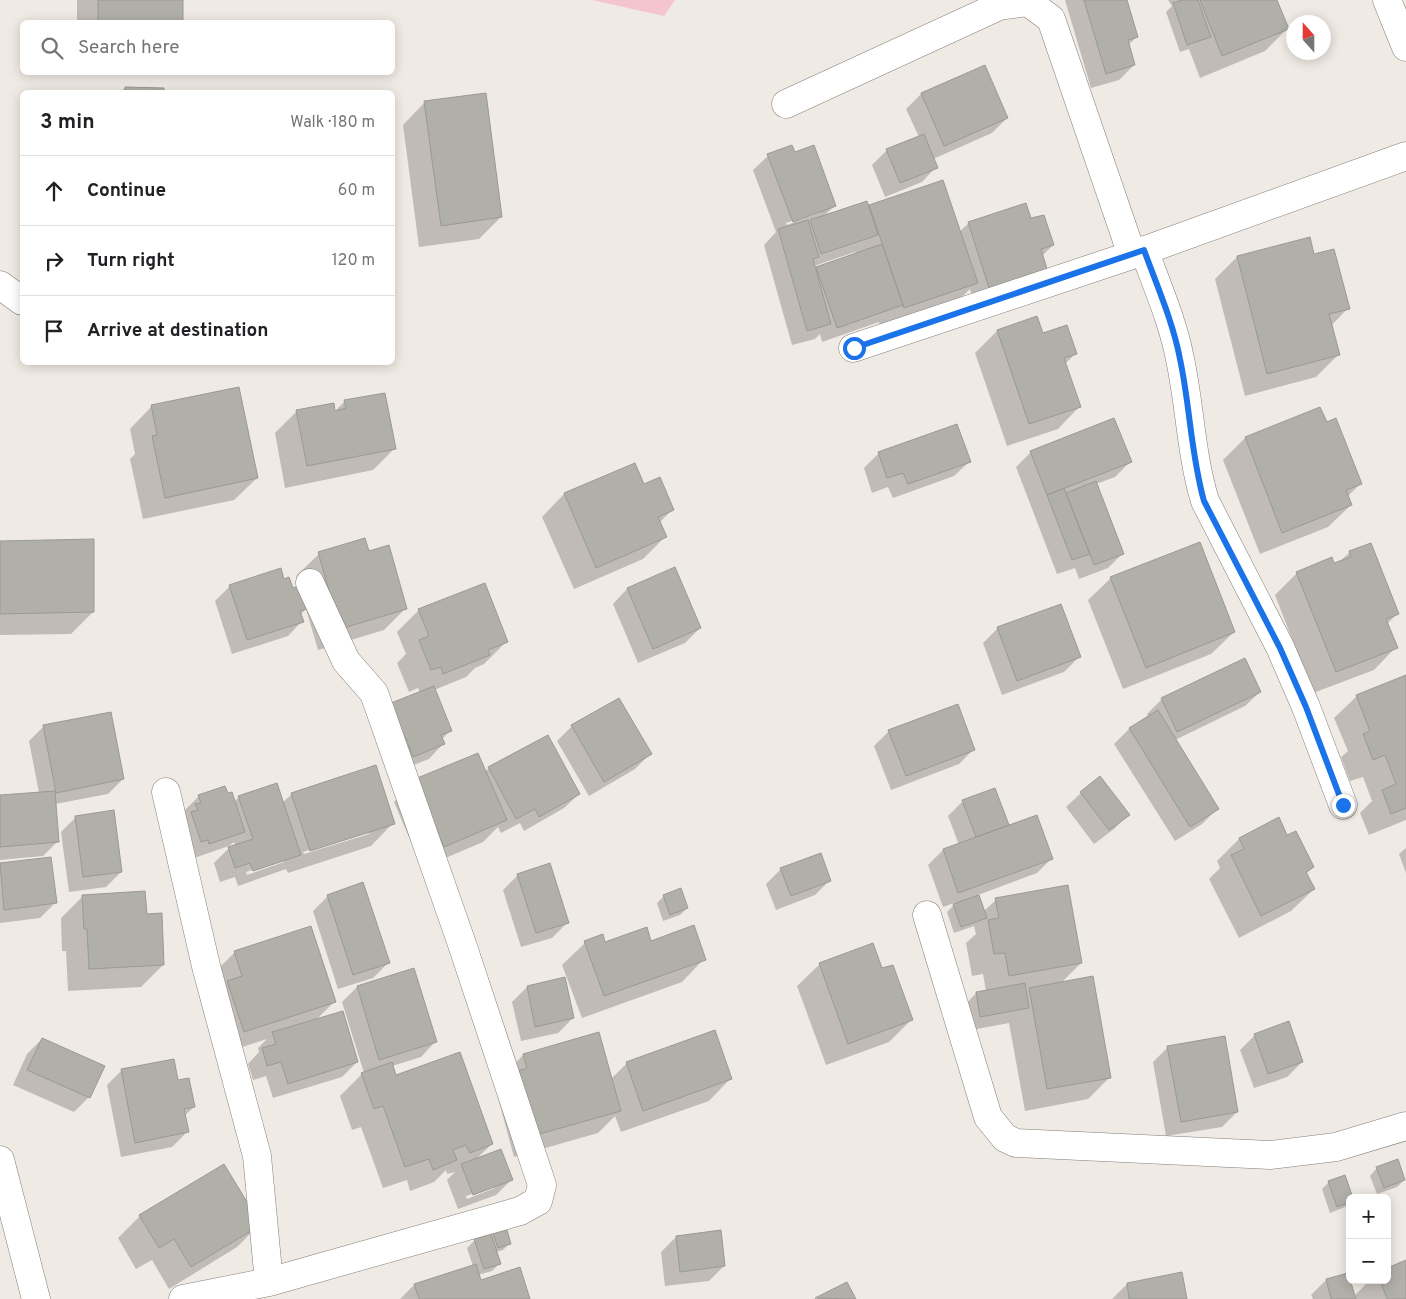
<!DOCTYPE html>
<html lang="en">
<head>
<meta charset="utf-8">
<style>
  body { margin:0; font-family:Overpass,sans-serif; background:#f2f2f2; color:#202124 }
  .controls { position:absolute; right:15px; bottom:15px; display:grid; overflow:hidden; border-radius:8px; box-shadow:0 2px 12px #0003 }
  .controls button { width:45px; height:45px; display:grid; place-items:center; padding:0; border:0; border-bottom:1px solid #e0e0e0; background:#fff; color:#202124; font:25px sans-serif }
  .compass { position:absolute; left:1286px; top:15px; width:45px; height:45px; border-radius:50%; background:#fff; box-shadow:0 2px 12px #0003; rotate:339deg }
  .stop { position:absolute; width:15px; height:15px; margin:-11px; border:4px solid #1a73e8; border-radius:50%; background:#fff }
  .stop.end { background:#1a73e8; border-color:#fff; box-shadow:0 1px 5px #0008 }
  .list { margin:0; padding:0; list-style:none }
  h2 { display:flex; justify-content:space-between; align-items:center; height:65px; margin:0; padding:0 20px; font-size:21px }
  h2 small { font-size:16px; font-weight:400; color:#757577 }
  .list li { display:grid; grid-template-columns:32px 1fr auto; gap:15px; align-items:center; box-sizing:border-box; height:70px; padding:0 20px; border-top:1px solid #e0e0e0 }
  .list b { display:block; font-size:19px; white-space:nowrap }
  .list em { font-size:16px; font-style:normal; color:#757577 }
  .icon { flex:none; width:28px; height:28px; fill:none; stroke:currentColor; stroke-width:2; stroke-linecap:round; stroke-linejoin:round }
  .map { position:relative; flex:none; width:1406px; height:1299px; overflow:hidden }
  .search { position:absolute; background:#fff; box-shadow:0 2px 12px #0003; left:20px; top:20px; width:375px; height:55px; display:flex; align-items:center; gap:12px; box-sizing:border-box; padding:0 18px; border-radius:8px; color:#757577; font-size:19px }
  .panel { position:absolute; background:#fff; box-shadow:0 2px 12px #0003; left:20px; top:90px; width:375px; height:275px; border-radius:8px }
  .map>svg:first-child { display:block }
  .green { fill:#f5c5cf }
  .shadow { fill:#0003; fill-rule:evenodd }
  .building { fill:#b0afa8; stroke:#9b9992 }
  .lines { fill:none; stroke-linecap:round; stroke-linejoin:round }
  .minor-casing { stroke:#837e79; stroke-width:29 }
  .minor { stroke:#fff; stroke-width:28 }
  .route { stroke:#1a73e8; stroke-width:6 }
</style>
</head>
<body>
<div class="map">
<svg width="1406" height="1299" viewBox="0 0 1406 1299">
  <rect width="100%" height="100%" fill="#f0eae4"/>
  <path class="green" d="M 592,0 L 675,0 L 664,16 Z"/>
  <path class="shadow" d="M 77,0 L 182,0 L 182,22 L 77,22 Z
    M 1065,0 L 1126,0 L 1137,37 L 1128,45 L 1134,65 L 1119,80 L 1091,88 Z
    M 1168,0 L 1276,0 L 1287,29 L 1265,51 L 1200,78 L 1189,49 L 1180,52 L 1166,12 L 1172,6 Z
    M 125,88 L 163,90 L 163,92 L 121,92 Z
    M 921,94 L 1007,118 L 992,133 L 933,159 L 936,167 L 922,182 L 885,197 L 872,165 L 887,150 L 919,137 L 906,109 Z
    M 425,102 L 501,217 L 479,239 L 419,247 L 403,125 Z
    M 794,154 L 835,205 L 823,217 L 867,208 L 869,206 L 959,232 L 969,223 L 1053,245 L 1042,256 L 1046,269 L 974,302 L 970,289 L 954,305 L 881,329 L 879,322 L 822,342 L 820,334 L 815,339 L 792,345 L 764,245 L 776,232 L 753,170 L 768,156 ZM 819,211 L 819,213 L 787,225 L 786,223 ZM 855,252 L 856,254 L 817,268 L 815,270 L 814,266 Z
    M 1313,256 L 1348,308 L 1331,326 L 1338,355 L 1316,377 L 1245,396 L 1215,279 L 1237,257 Z
    M 997,331 L 1042,335 L 1075,354 L 1065,364 L 1080,406 L 1058,429 L 1007,446 L 975,353 Z
    M 345,401 L 395,448 L 373,470 L 285,488 L 275,433 L 297,411 L 334,412 Z
    M 152,406 L 257,478 L 234,500 L 143,519 L 130,459 L 135,454 L 130,429 Z
    M 1245,438 L 1360,484 L 1347,497 L 1351,505 L 1328,527 L 1260,554 L 1223,460 Z
    M 1031,452 L 1130,462 L 1115,477 L 1096,484 L 1123,553 L 1108,568 L 1079,579 L 1075,568 L 1057,574 L 1016,467 Z
    M 879,453 L 969,462 L 954,476 L 893,498 L 888,487 L 872,493 L 864,468 Z
    M 634,465 L 643,486 L 672,510 L 659,523 L 665,537 L 643,559 L 574,589 L 542,517 L 564,494 Z
    M 0,542 L 93,612 L 71,634 L 0,635 Z
    M 368,552 L 406,608 L 384,630 L 318,650 L 306,609 L 300,615 L 302,621 L 288,636 L 232,654 L 215,601 L 230,586 L 283,580 L 292,589 L 300,587 L 296,576 L 319,554 Z
    M 1350,552 L 1397,614 L 1387,624 L 1396,647 L 1374,670 L 1313,693 L 1275,595 L 1297,573 L 1338,563 Z
    M 674,569 L 700,628 L 685,643 L 638,663 L 613,604 L 627,589 Z
    M 1111,578 L 1234,632 L 1211,654 L 1123,689 L 1088,600 Z
    M 419,610 L 506,642 L 484,664 L 475,668 L 466,677 L 434,690 L 450,731 L 442,739 L 443,744 L 429,759 L 398,771 L 391,752 L 420,693 L 418,688 L 409,692 L 397,663 L 406,654 L 397,632 Z
    M 998,628 L 1079,657 L 1064,672 L 1002,695 L 983,643 Z
    M 1406,677 L 1406,820 L 1369,835 L 1360,813 L 1372,801 L 1363,777 L 1350,781 L 1341,757 L 1348,751 L 1334,718 L 1357,696 Z
    M 1260,692 L 1245,706 L 1175,740 L 1217,809 L 1202,824 L 1175,841 L 1114,744 L 1129,729 L 1148,717 L 1147,714 L 1162,699 Z
    M 44,726 L 123,779 L 108,794 L 55,804 L 58,841 L 43,856 L 0,860 L 0,796 L 39,793 L 29,741 Z
    M 572,726 L 650,754 L 635,769 L 589,796 L 557,741 Z
    M 889,731 L 974,749 L 959,764 L 891,790 L 874,746 Z
    M 489,768 L 579,794 L 564,808 L 524,831 L 520,823 L 501,833 L 498,827 L 483,842 L 422,868 L 394,802 L 416,780 L 485,772 Z
    M 994,790 L 1008,827 L 1052,858 L 1037,873 L 978,895 L 984,911 L 996,900 L 1081,963 L 1060,984 L 1110,1077 L 1088,1099 L 1025,1111 L 1009,1023 L 966,1031 L 962,1008 L 976,993 L 986,991 L 983,974 L 972,976 L 966,943 L 976,934 L 974,926 L 954,933 L 947,912 L 957,902 L 943,907 L 928,865 L 943,850 L 959,845 L 948,816 L 963,801 Z
    M 1081,793 L 1128,815 L 1114,829 L 1094,844 L 1066,807 Z
    M 292,794 L 393,823 L 371,846 L 288,873 L 286,869 L 238,886 L 235,877 L 220,882 L 214,863 L 229,848 L 236,846 L 234,842 L 229,846 L 194,858 L 184,811 L 199,796 L 234,802 L 239,797 L 282,803 ZM 369,831 L 369,834 L 304,854 L 303,852 ZM 284,860 L 284,862 L 247,875 L 246,872 Z
    M 76,817 L 121,872 L 106,887 L 69,892 L 61,832 Z
    M 1278,819 L 1287,837 L 1313,867 L 1306,874 L 1314,889 L 1291,911 L 1239,938 L 1209,879 L 1220,868 L 1217,861 L 1239,839 Z
    M 1406,848 L 1406,873 L 1399,854 Z
    M 50,859 L 55,903 L 40,918 L 0,923 L 0,864 Z
    M 781,869 L 830,880 L 815,895 L 776,910 L 766,884 Z
    M 518,875 L 567,923 L 552,938 L 521,947 L 503,890 Z
    M 83,896 L 145,915 L 163,965 L 141,987 L 68,991 L 66,951 L 62,951 L 61,918 Z
    M 328,896 L 388,963 L 373,978 L 338,989 L 313,911 Z
    M 664,896 L 687,908 L 680,915 L 663,921 L 657,903 Z
    M 602,936 L 605,944 L 704,959 L 682,982 L 582,1018 L 562,965 L 585,943 Z
    M 235,952 L 334,1002 L 316,1020 L 357,1062 L 342,1077 L 273,1098 L 266,1076 L 253,1080 L 248,1064 L 259,1052 L 258,1048 L 267,1039 L 221,1054 L 213,974 Z
    M 820,964 L 882,970 L 911,1020 L 889,1042 L 826,1065 L 797,986 Z
    M 357,987 L 435,1042 L 421,1057 L 392,1066 L 395,1077 L 492,1144 L 476,1159 L 511,1180 L 496,1195 L 458,1209 L 447,1180 L 455,1172 L 447,1174 L 446,1170 L 434,1182 L 410,1191 L 407,1180 L 383,1188 L 361,1127 L 352,1130 L 340,1096 L 362,1074 L 364,1073 L 342,1002 ZM 495,1186 L 495,1188 L 467,1199 L 466,1196 Z
    M 527,987 L 573,1018 L 558,1033 L 521,1041 L 512,1002 Z
    M 1255,1035 L 1302,1062 L 1287,1077 L 1254,1088 L 1240,1050 Z
    M 42,1039 L 89,1097 L 74,1112 L 13,1085 L 27,1054 Z
    M 1168,1047 L 1237,1112 L 1222,1127 L 1166,1136 L 1153,1062 Z
    M 523,1055 L 611,1079 L 627,1063 L 731,1078 L 709,1101 L 621,1132 L 615,1116 L 598,1133 L 514,1157 L 497,1094 L 504,1087 L 501,1078 Z
    M 122,1070 L 194,1107 L 184,1116 L 187,1132 L 172,1147 L 121,1157 L 107,1085 Z
    M 1377,1168 L 1404,1180 L 1397,1187 L 1377,1194 L 1370,1176 Z
    M 1329,1182 L 1350,1198 L 1350,1203 L 1345,1207 L 1330,1213 L 1322,1189 Z
    M 140,1216 L 259,1225 L 237,1247 L 169,1289 L 152,1260 L 136,1269 L 118,1238 Z
    M 492,1229 L 510,1243 L 503,1250 L 496,1252 L 500,1263 L 492,1271 L 478,1275 L 481,1282 L 529,1299 L 400,1299 L 414,1285 L 473,1266 L 467,1248 L 474,1241 L 485,1237 L 485,1236 Z
    M 720,1232 L 724,1266 L 709,1281 L 665,1286 L 661,1252 L 676,1237 Z
    M 1406,1262 L 1406,1299 L 1313,1299 L 1311,1295 L 1326,1280 L 1347,1274 L 1354,1296 L 1370,1280 L 1387,1280 Z
    M 1181,1274 L 1186,1299 L 1112,1299 L 1127,1284 Z
    M 847,1284 L 855,1299 L 816,1299 Z"/>
  <path class="building" d="M 98,0 L 183,0 L 183,22 L 98,22 Z
    M 1084,0 L 1127,0 L 1138,37 L 1128,40 L 1135,65 L 1106,74 Z
    M 1183,0 L 1198,0 L 1211,37 L 1187,45 L 1173,3 Z
    M 1200,0 L 1277,0 L 1289,29 L 1222,56 Z
    M 985,65 L 1008,118 L 944,146 L 921,93 Z
    M 125,87 L 164,88 L 164,92 L 124,92 Z
    M 486,93 L 502,217 L 441,226 L 424,101 Z
    M 924,134 L 938,168 L 900,183 L 886,149 Z
    M 792,145 L 795,152 L 814,145 L 836,206 L 793,222 L 767,154 Z
    M 943,180 L 978,283 L 904,308 L 869,205 Z
    M 867,201 L 878,235 L 821,254 L 810,220 Z
    M 1026,203 L 1031,218 L 1044,215 L 1054,245 L 1041,249 L 1047,269 L 989,288 L 968,222 Z
    M 808,220 L 819,257 L 813,259 L 831,324 L 807,331 L 778,229 Z
    M 1310,237 L 1314,254 L 1334,249 L 1350,309 L 1329,314 L 1340,355 L 1267,374 L 1237,256 Z
    M 882,244 L 903,305 L 837,328 L 816,267 Z
    M 1037,316 L 1043,333 L 1067,325 L 1077,354 L 1064,358 L 1081,407 L 1029,424 L 997,330 Z
    M 239,387 L 258,478 L 165,498 L 152,436 L 157,435 L 151,405 Z
    M 385,393 L 396,449 L 307,466 L 296,410 L 334,403 L 335,411 L 346,408 L 344,400 Z
    M 1320,407 L 1327,422 L 1336,418 L 1362,484 L 1346,490 L 1352,505 L 1282,533 L 1245,437 Z
    M 1114,418 L 1132,462 L 1047,495 L 1030,451 Z
    M 957,424 L 971,462 L 908,484 L 903,473 L 887,478 L 878,452 Z
    M 635,463 L 644,484 L 660,477 L 674,510 L 658,517 L 667,537 L 596,568 L 564,493 Z
    M 1096,481 L 1124,554 L 1094,565 L 1066,493 Z
    M 1064,488 L 1090,554 L 1072,560 L 1047,495 Z
    M 365,538 L 369,551 L 389,545 L 407,609 L 340,629 L 318,552 Z
    M 94,539 L 94,612 L 0,614 L 0,541 Z
    M 1200,542 L 1235,632 L 1146,668 L 1110,577 Z
    M 1371,543 L 1399,614 L 1386,619 L 1398,648 L 1336,672 L 1296,572 L 1332,557 L 1334,563 L 1351,557 L 1349,551 Z
    M 675,567 L 701,628 L 653,649 L 627,588 Z
    M 281,568 L 284,579 L 289,577 L 293,588 L 301,585 L 309,608 L 300,611 L 304,622 L 247,640 L 229,585 Z
    M 485,583 L 508,642 L 488,650 L 490,655 L 443,674 L 441,667 L 431,670 L 419,640 L 429,636 L 418,609 Z
    M 1061,604 L 1081,657 L 1017,681 L 997,627 Z
    M 1245,658 L 1261,692 L 1177,732 L 1161,698 Z
    M 1406,675 L 1406,808 L 1391,814 L 1382,790 L 1396,784 L 1385,755 L 1373,760 L 1363,734 L 1370,731 L 1356,695 Z
    M 434,686 L 452,731 L 441,735 L 445,744 L 413,757 L 406,738 L 400,741 L 391,703 Z
    M 619,698 L 652,754 L 604,782 L 571,725 Z
    M 958,704 L 975,750 L 906,776 L 888,730 Z
    M 1158,710 L 1219,809 L 1190,827 L 1129,728 Z
    M 111,712 L 124,779 L 56,793 L 43,725 Z
    M 548,735 L 580,794 L 539,817 L 535,809 L 516,819 L 488,767 Z
    M 478,753 L 507,820 L 444,847 L 415,779 Z
    M 376,765 L 395,824 L 310,851 L 291,793 Z
    M 1100,776 L 1130,815 L 1109,830 L 1080,792 Z
    M 277,783 L 301,855 L 253,871 L 250,863 L 235,868 L 228,847 L 253,839 L 238,796 Z
    M 225,786 L 228,793 L 232,792 L 245,832 L 209,844 L 208,840 L 201,842 L 191,812 L 198,810 L 195,804 L 201,803 L 198,795 Z
    M 995,788 L 1009,825 L 976,837 L 962,800 Z
    M 55,791 L 59,842 L 0,847 L 0,795 Z
    M 114,810 L 122,872 L 83,877 L 75,816 Z
    M 1037,815 L 1053,859 L 958,893 L 943,849 Z
    M 1279,817 L 1287,835 L 1296,831 L 1314,867 L 1306,872 L 1315,889 L 1261,916 L 1231,855 L 1244,849 L 1239,838 Z
    M 821,853 L 831,881 L 791,896 L 780,868 Z
    M 51,857 L 57,903 L 4,910 L 0,863 Z
    M 550,863 L 569,923 L 536,933 L 517,874 Z
    M 363,882 L 390,963 L 353,975 L 327,895 Z
    M 1068,885 L 1082,963 L 1009,976 L 1005,953 L 994,954 L 988,920 L 999,918 L 995,898 Z
    M 681,888 L 688,908 L 670,915 L 663,895 Z
    M 145,891 L 147,914 L 162,913 L 164,965 L 89,969 L 87,929 L 84,929 L 82,895 Z
    M 979,895 L 987,918 L 961,927 L 953,904 Z
    M 694,925 L 706,960 L 604,996 L 584,941 L 603,934 L 605,942 L 647,927 L 651,941 Z
    M 311,926 L 336,1002 L 244,1032 L 227,981 L 242,976 L 234,951 Z
    M 873,943 L 882,968 L 893,965 L 913,1020 L 848,1044 L 819,963 Z
    M 414,968 L 437,1042 L 379,1060 L 357,986 Z
    M 1093,976 L 1111,1078 L 1047,1089 L 1029,988 Z
    M 565,977 L 574,1018 L 535,1027 L 527,986 Z
    M 1025,983 L 1029,1008 L 980,1017 L 976,992 Z
    M 343,1011 L 358,1062 L 288,1084 L 281,1062 L 267,1066 L 262,1048 L 276,1044 L 272,1032 Z
    M 1289,1021 L 1303,1062 L 1268,1074 L 1254,1034 Z
    M 715,1030 L 732,1079 L 643,1111 L 626,1062 Z
    M 599,1032 L 621,1111 L 536,1135 L 518,1071 L 527,1068 L 523,1054 Z
    M 1225,1036 L 1238,1112 L 1181,1122 L 1167,1046 Z
    M 42,1038 L 105,1066 L 90,1098 L 27,1070 Z
    M 460,1052 L 493,1144 L 470,1153 L 466,1145 L 453,1150 L 457,1160 L 433,1170 L 429,1159 L 405,1167 L 383,1106 L 374,1109 L 361,1073 L 392,1062 L 396,1075 Z
    M 174,1059 L 178,1080 L 189,1078 L 195,1107 L 184,1109 L 189,1132 L 135,1143 L 121,1069 Z
    M 501,1149 L 513,1180 L 473,1195 L 461,1164 Z
    M 1398,1159 L 1405,1180 L 1384,1188 L 1376,1167 Z
    M 224,1164 L 261,1225 L 191,1267 L 174,1239 L 159,1248 L 139,1215 Z
    M 1345,1175 L 1353,1198 L 1350,1198 L 1350,1202 L 1337,1207 L 1328,1181 Z
    M 505,1223 L 511,1244 L 498,1248 L 491,1227 Z
    M 721,1230 L 725,1266 L 680,1272 L 676,1236 Z
    M 491,1234 L 501,1264 L 484,1269 L 474,1239 Z
    M 1406,1260 L 1406,1299 L 1387,1299 L 1380,1280 L 1387,1280 L 1387,1268 Z
    M 476,1264 L 481,1280 L 520,1267 L 530,1299 L 419,1299 L 414,1284 Z
    M 1182,1272 L 1187,1299 L 1129,1299 L 1127,1283 Z
    M 1348,1273 L 1356,1299 L 1331,1299 L 1326,1279 Z
    M 847,1282 L 856,1299 L 815,1298 Z"/>
  <g class="lines">
    <defs>
      <path id="minor" d="M 1387,0 L 1406,47
        M 786,104 L 999,6 L 1028,2 L 1051,19 L 1132,255
        M 1144,250 C 1157,286 1173,322 1180,359 C 1190,406 1191,455 1205,501 L 1280,647 L 1306,707 L 1343,805
        M 0,285 L 22,301
        M 853,348 L 1132,255 L 1406,156
        M 166,792 L 206,966 L 257,1156 L 269,1282
        M 927,915 L 988,1117 L 1005,1138 L 1016,1143 L 1270,1155 L 1336,1147 L 1406,1126
        M 0,1160 L 36,1299
        M 183,1299 L 269,1282 L 520,1211 L 538,1201 L 542,1185 L 462,944 L 374,693 L 346,661 L 310,583"/>
    </defs>
    <use href="#minor" class="minor-casing"/>
    <use href="#minor" class="minor"/>
  </g>
  <g class="lines">
    <path class="route" d="M 854,348 L 1144,250 C 1157,286 1173,322 1180,359 C 1190,406 1191,455 1204,501 L 1280,648 L 1306,707 L 1343,805"/>
  </g>
</svg>
<div class="controls">
<button>+</button>
<button>−</button>
</div>
<svg class="compass" viewBox="-18 -18 36 36"><path d="M0-13l5 13h-10z" fill="#e53935"/><path d="M0 13l5-13h-10z" fill="#757577"/></svg>
<div class="stop" style="left:854px;top:348px"></div>
<div class="stop end" style="left:1343px;top:805px"></div>
<div class="search"><svg class="icon" aria-label="search" viewBox="0 0 24 24"><circle cx="10" cy="10" r="6"/><path d="M15 15l6 6"/></svg>Search here</div>
<section class="panel">
<h2>3 min<small>Walk · 180 m</small></h2>
<ul class="list">
<li><svg class="icon" aria-label="ahead" viewBox="0 0 24 24"><path d="M12 20V5M6 11l6-6 6 6"/></svg><div><b>Continue</b></div><em>60 m</em></li>
<li><svg class="icon" aria-label="right" viewBox="0 0 24 24"><path d="M7 20v-9h11M14 6l5 5-5 5"/></svg><div><b>Turn right</b></div><em>120 m</em></li>
<li><svg class="icon" aria-label="arrive" viewBox="0 0 24 24"><path d="M6 21V4h12l-3 4 3 4H6"/></svg><div><b>Arrive at destination</b></div></li>
</ul>
</section>
</div>
</body>
</html>
